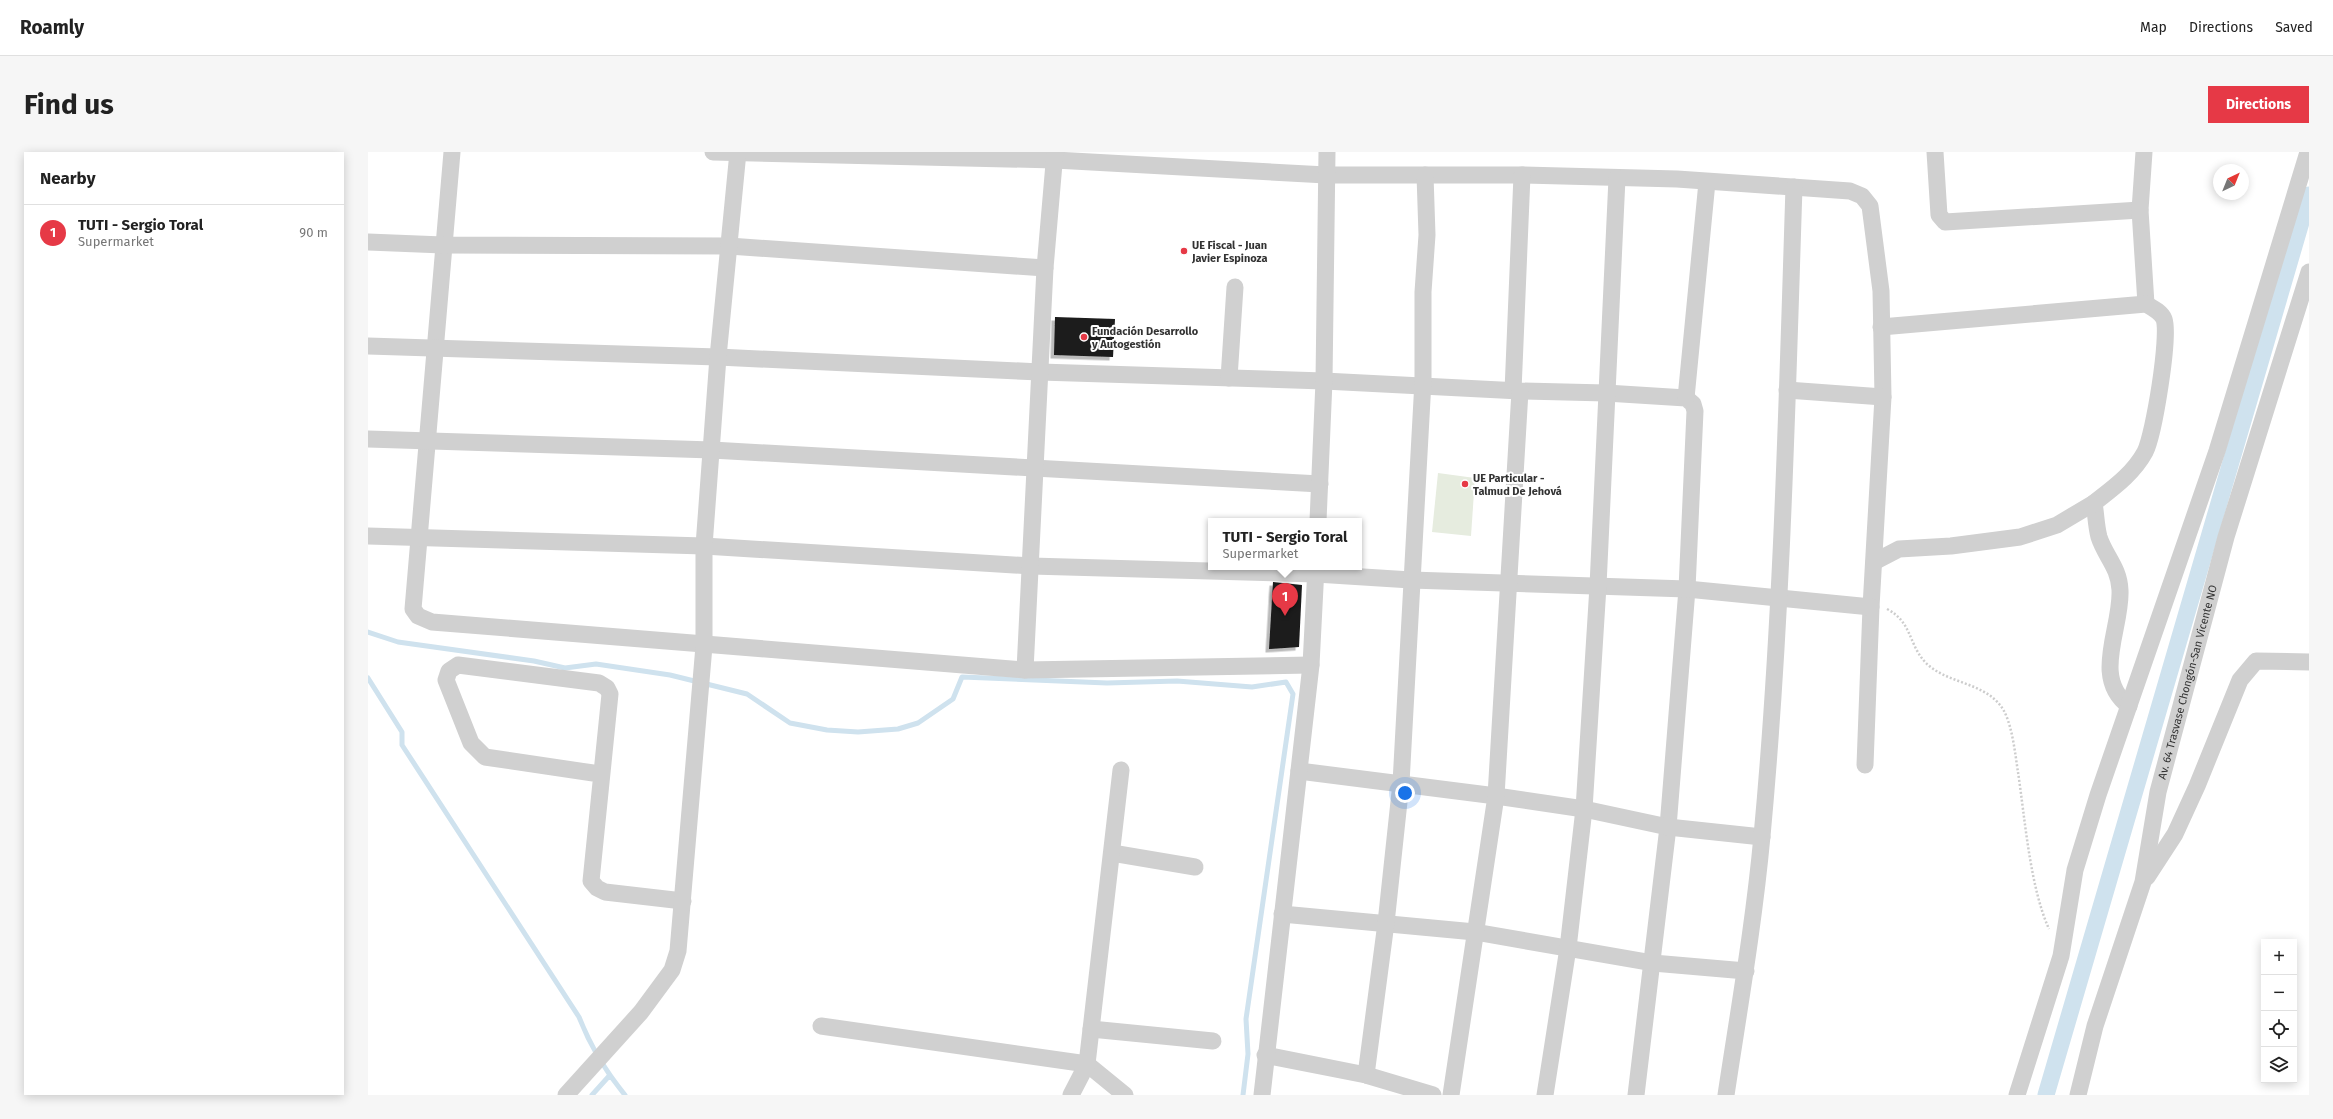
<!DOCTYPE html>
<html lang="en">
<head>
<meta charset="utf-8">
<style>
  body { margin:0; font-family:"Fira Sans",sans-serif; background:#f6f6f6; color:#222 }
  .controls { position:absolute; right:12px; bottom:12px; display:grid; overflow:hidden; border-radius:0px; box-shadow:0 2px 10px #0003 }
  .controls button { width:36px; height:36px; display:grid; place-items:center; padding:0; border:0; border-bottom:1px solid #e0e0e0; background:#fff; color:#222; font:20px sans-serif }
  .compass { position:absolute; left:1845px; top:12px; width:36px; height:36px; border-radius:50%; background:#fff; box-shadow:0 2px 10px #0003; rotate:43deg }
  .you { position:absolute; left:1037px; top:641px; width:14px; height:14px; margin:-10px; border:3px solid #fff; border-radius:50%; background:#1a73e8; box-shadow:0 0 0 6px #1a73e833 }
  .badge { display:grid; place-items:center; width:26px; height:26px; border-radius:50%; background:#e63946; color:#fff; font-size:13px; font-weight:700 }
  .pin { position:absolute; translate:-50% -33px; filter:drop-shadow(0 1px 2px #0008) }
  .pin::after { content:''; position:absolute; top:21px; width:14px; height:12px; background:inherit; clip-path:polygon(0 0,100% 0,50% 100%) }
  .popup { position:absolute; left:840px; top:366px; width:154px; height:52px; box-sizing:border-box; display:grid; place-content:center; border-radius:0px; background:#fff; filter:drop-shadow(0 1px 3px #0005); font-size:13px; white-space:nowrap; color:#767676 }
  .popup b { font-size:15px; color:#222 }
  .popup::after { content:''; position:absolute; left:50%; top:100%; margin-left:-8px; border:8px solid transparent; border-top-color:#fff }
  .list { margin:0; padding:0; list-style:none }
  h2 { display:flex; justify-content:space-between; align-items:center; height:52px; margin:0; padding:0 16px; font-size:17px }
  h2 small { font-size:13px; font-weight:400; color:#767676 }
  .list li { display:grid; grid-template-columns:26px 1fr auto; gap:12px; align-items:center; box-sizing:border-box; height:56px; padding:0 16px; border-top:1px solid #e0e0e0 }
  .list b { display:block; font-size:15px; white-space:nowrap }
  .list p { margin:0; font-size:13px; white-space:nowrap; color:#767676 }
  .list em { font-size:13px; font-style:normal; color:#767676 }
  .icon { flex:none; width:22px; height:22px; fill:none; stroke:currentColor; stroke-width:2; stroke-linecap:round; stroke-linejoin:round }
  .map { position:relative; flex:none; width:1941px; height:943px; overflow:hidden; border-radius:0px }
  header { display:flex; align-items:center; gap:24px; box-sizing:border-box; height:56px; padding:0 20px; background:#fff; border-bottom:1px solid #e0e0e0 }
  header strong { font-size:19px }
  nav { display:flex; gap:22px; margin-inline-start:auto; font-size:14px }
  .intro { display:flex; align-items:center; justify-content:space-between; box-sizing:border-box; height:96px; padding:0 24px }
  h1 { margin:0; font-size:28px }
  .button { padding:10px 18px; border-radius:0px; background:#e63946; color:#fff; font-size:14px; font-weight:700 }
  main { display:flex; gap:24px; padding:0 24px }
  aside { flex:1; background:#fff; border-radius:0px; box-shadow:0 2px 10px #0003 }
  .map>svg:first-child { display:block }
  .green { fill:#e6ecdf }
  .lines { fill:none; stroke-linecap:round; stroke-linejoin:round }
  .stream { stroke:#cfe2ee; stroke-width:5 }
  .canal { stroke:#cfe2ee; stroke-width:17 }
  .building { fill:#1a1a1a; filter:url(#shadow) }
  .path { stroke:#cdcdcd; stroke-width:2.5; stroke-dasharray:2 2; stroke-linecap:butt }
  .minor { stroke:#d0d0d0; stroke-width:17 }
  .poi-dot { fill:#e63946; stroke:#fff; stroke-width:1.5 }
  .labels { text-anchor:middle; stroke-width:4; stroke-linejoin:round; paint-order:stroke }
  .poi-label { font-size:11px; font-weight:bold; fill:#333; stroke:#fff; text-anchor:start }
  .street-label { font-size:11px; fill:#333; stroke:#fff }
</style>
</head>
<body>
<header>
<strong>Roamly</strong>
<nav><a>Map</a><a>Directions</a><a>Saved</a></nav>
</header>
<div class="intro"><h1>Find us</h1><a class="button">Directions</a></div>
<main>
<aside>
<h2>Nearby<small></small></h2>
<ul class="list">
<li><span class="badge">1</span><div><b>TUTI - Sergio Toral</b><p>Supermarket</p></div><em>90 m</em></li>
</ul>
</aside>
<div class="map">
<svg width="1941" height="943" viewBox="0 0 1941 943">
  <defs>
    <filter id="shadow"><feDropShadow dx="-3.5" dy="3.5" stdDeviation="0" flood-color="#0004"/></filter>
  </defs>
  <rect width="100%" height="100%" fill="#fff"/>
  <path class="green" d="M 1070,321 L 1107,326 L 1103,384 L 1064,380 Z"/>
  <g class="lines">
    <path class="stream" d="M 0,480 L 30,490 L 166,509 L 197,516 L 228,512 L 302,523 L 379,542 L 422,571 L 459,578 L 490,580 L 530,577 L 550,571 L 585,547 L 594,525 L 739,531 L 809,529 L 884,535 L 918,530 L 925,542 L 878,867 L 880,902 L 875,943
      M 0,526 L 34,580 L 34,593 L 211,865 C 222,893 238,920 257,943
      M 224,943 L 242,923"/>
    <path class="canal" d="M 1678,943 L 1941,43"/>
  </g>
  <path class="building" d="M 687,165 L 747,167 L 745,205 L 686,203 Z
    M 905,430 L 934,433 L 931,495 L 901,497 Z"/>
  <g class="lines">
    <path class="path" d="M 1519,457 C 1544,470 1540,491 1557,510 C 1577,531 1614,530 1632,553 C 1644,567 1647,602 1650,620 C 1657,667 1662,735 1681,777"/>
    <g class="minor">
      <path d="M 84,0 L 45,457 L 50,464 L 64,470 L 657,518 L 943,513"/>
      <path d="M 345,0 L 687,8 L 958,23 L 1154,23 L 1309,27 L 1482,39 L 1494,44 L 1502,54 L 1513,139 L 1515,245 L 1503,455 L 1497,613"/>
      <path d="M 1567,0 L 1571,63 L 1577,70 L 1772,58"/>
      <path d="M 1776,0 L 1772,58 L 1778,152"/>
      <path d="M 0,90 L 75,93 L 361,94 L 677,116"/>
      <path d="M 1513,175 L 1778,152 C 1785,156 1793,160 1796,167 C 1802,184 1786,282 1777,300 C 1765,322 1745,336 1726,351 C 1728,362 1728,374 1731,385 C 1737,404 1751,415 1752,438 C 1754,476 1723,526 1761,554"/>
      <path d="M 0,194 L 350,205 L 672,220 L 956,229 L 1152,239 L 1238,241 L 1318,246 L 1325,252 L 1327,259 L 1319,437 L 1300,675 L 1268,943"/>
      <path d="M 861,226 L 867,135"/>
      <path d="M 1419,238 L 1515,245"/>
      <path d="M 1145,239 L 1154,23"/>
      <path d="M 1318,246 L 1339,30"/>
      <path d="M 0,287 L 344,298 L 952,332"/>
      <path d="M 950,369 L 956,229 L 959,0"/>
      <path d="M 0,384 L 336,394 L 663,414 L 948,422 L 1043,428 L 1319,437 L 1503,455"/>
      <path d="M 1506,410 L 1531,397 L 1583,394 L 1652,385 L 1689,373 L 1726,351"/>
      <path d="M 657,518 L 677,116 L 687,0"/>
      <path d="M 931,619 L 1128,644 L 1216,657 L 1300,675 L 1394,685"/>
      <path d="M 232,622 L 117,605 L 103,591 L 78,528 L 81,519 L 90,513 L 231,531 L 239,536 L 242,542 L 223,729 L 229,736 L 237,740 L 315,749"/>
      <path d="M 744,701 L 827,715"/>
      <path d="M 1779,725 L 1807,682 L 1829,634 L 1872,528 L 1888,509 L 1941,510"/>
      <path d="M 914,762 L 1107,780 L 1285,811 L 1378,819"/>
      <path d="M 453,874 L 719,912 L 757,943"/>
      <path d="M 723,877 L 845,889"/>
      <path d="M 897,903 L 998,923 L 1065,943"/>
      <path d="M 998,923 L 1018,771 L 1033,631 L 1055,229 L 1055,140 L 1059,83 L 1057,23"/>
      <path d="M 198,943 L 273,860 L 304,818 L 310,799 L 336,494 L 336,394 L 350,205 L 370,0"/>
      <path d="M 703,943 L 719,912 L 753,618"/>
      <path d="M 894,943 L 943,513 L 948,415"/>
      <path d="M 1083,943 L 1128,644 L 1152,239"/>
      <path d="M 1177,943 L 1200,796 L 1216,657 L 1230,434 L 1249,26"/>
      <path d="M 1358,943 C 1371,857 1386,771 1394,684 C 1414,469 1419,251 1426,35"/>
      <path d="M 1649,943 L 1693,804 L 1707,718 L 1730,643 L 1849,299 L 1940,0"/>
      <path id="s1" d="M 1710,943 L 1727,874 L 1775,730 L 1790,640 L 1858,385 L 1941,120"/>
    </g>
  </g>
  <g class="poi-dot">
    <circle cx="816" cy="99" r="4"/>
    <circle cx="716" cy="185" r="4"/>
    <circle cx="1097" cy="332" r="4"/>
  </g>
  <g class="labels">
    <g class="poi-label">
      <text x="824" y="97">UE Fiscal - Juan<tspan x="824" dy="13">Javier Espinoza</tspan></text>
      <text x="724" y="183">Fundación Desarrollo<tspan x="724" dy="13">y Autogestión</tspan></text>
      <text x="1105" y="330">UE Particular -<tspan x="1105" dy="13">Talmud De Jehová</tspan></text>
    </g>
    <g class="street-label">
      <text dy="4" stroke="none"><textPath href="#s1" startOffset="428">Av. 64 Trasvase Chongón-San Vicente NO</textPath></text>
    </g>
  </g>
</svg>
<div class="controls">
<button>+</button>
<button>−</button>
<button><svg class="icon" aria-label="locate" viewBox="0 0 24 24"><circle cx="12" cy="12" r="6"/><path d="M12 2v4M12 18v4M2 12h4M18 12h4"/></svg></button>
<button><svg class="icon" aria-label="layers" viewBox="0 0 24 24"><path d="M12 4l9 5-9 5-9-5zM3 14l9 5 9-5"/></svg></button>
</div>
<svg class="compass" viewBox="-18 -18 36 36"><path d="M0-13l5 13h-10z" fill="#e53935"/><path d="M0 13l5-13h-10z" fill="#767676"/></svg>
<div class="you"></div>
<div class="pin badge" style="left:917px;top:464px">1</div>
<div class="popup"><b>TUTI - Sergio Toral</b>Supermarket</div>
</div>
</main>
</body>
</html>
